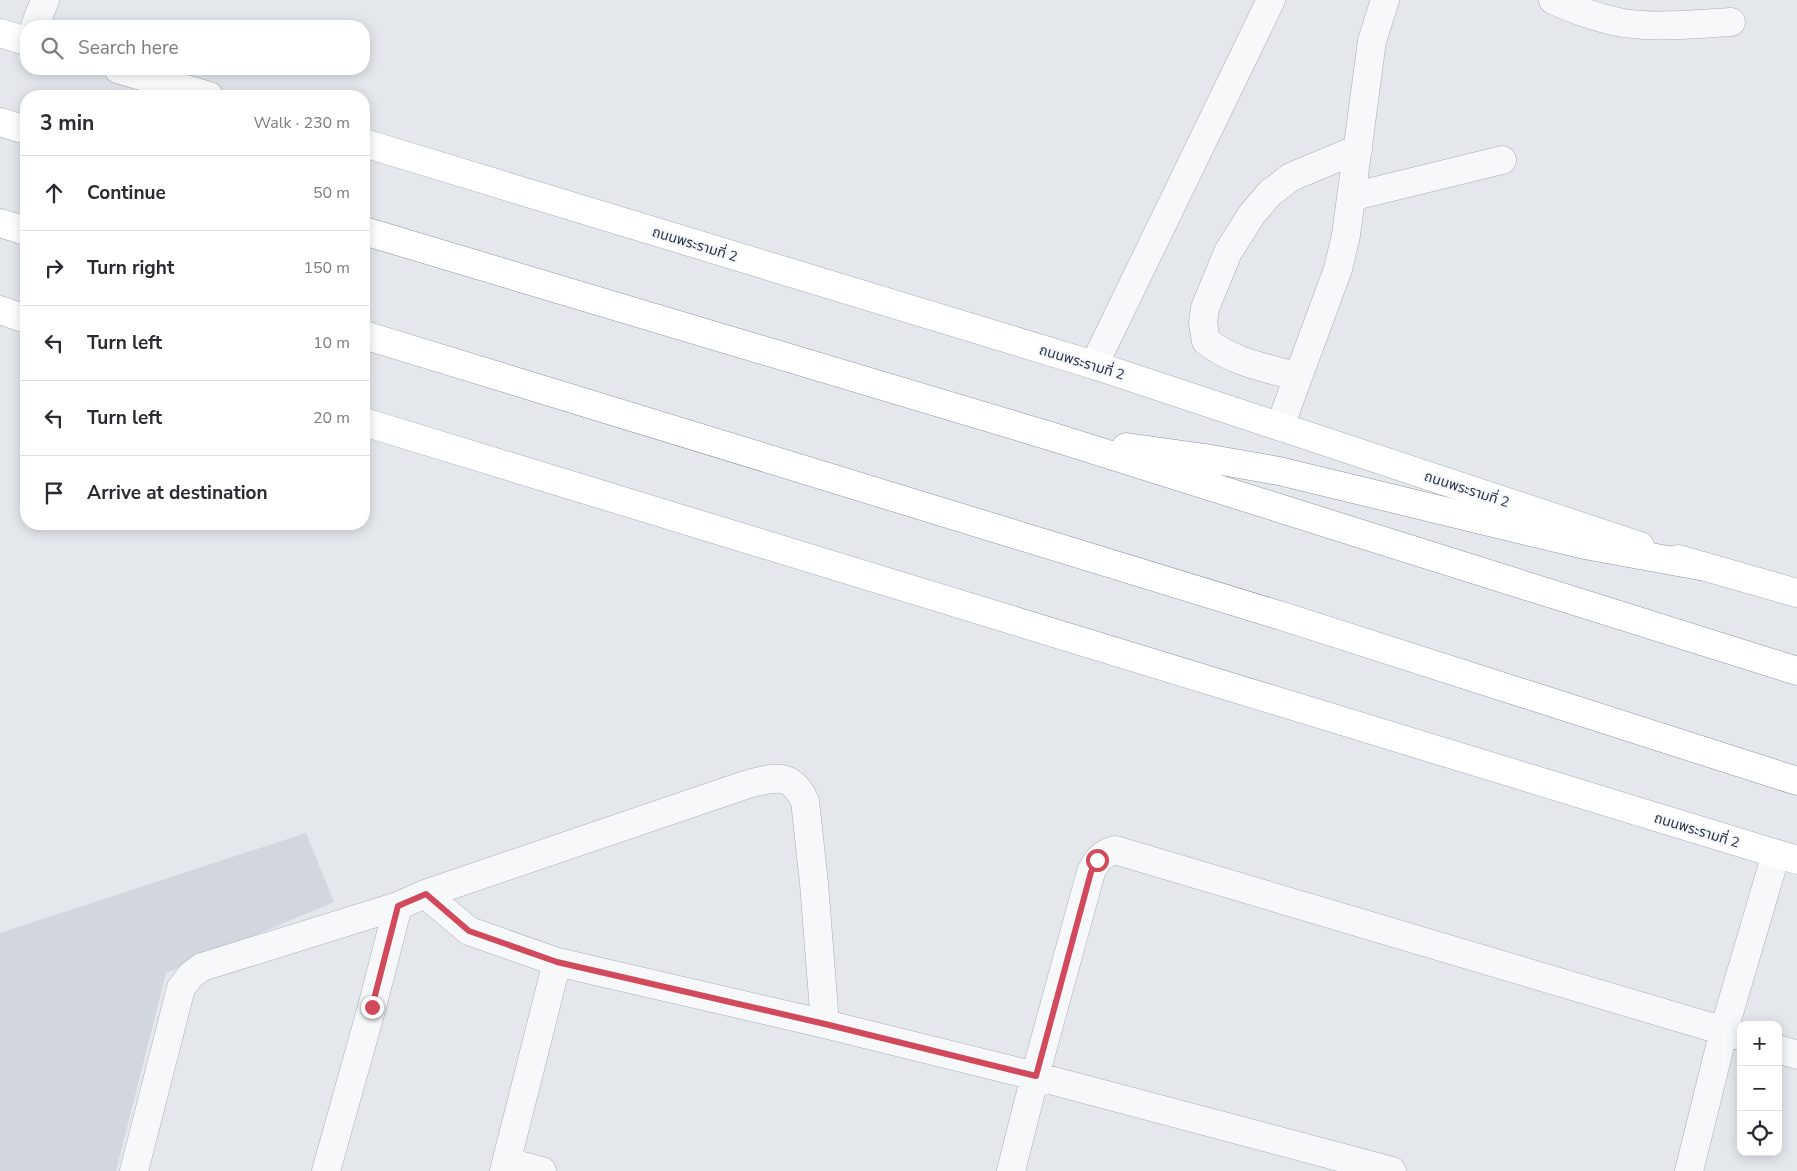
<!DOCTYPE html>
<html lang="en">
<head>
<meta charset="utf-8">
<style>
  body { margin:0; font-family:"Nunito Sans","Noto Sans Thai",sans-serif; background:#f2f2f3; color:#2b2b33 }
  .controls { position:absolute; right:15px; bottom:15px; display:grid; overflow:hidden; border-radius:10px; box-shadow:0 2px 12px #0003 }
  .controls button { width:45px; height:45px; display:grid; place-items:center; padding:0; border:0; border-bottom:1px solid #e1e1e2; background:#fff; color:#2b2b33; font:25px sans-serif }
  .stop { position:absolute; width:15px; height:15px; margin:-11px; border:4px solid #d1495b; border-radius:50%; background:#fff }
  .stop.end { background:#d1495b; border-color:#fff; box-shadow:0 1px 5px #0008 }
  .list { margin:0; padding:0; list-style:none }
  h2 { display:flex; justify-content:space-between; align-items:center; height:65px; margin:0; padding:0 20px; font-size:21px }
  h2 small { font-size:16px; font-weight:400; color:#7c7c81 }
  .list li { display:grid; grid-template-columns:32px 1fr auto; gap:15px; align-items:center; box-sizing:border-box; height:75px; padding:0 20px; border-top:1px solid #e1e1e2 }
  .list b { display:block; font-size:19px; white-space:nowrap }
  .list em { font-size:16px; font-style:normal; color:#7c7c81 }
  .icon { flex:none; width:28px; height:28px; fill:none; stroke:currentColor; stroke-width:2; stroke-linecap:round; stroke-linejoin:round }
  .map { position:relative; flex:none; width:1797px; height:1171px; overflow:hidden }
  .search { position:absolute; background:#fff; box-shadow:0 2px 12px #0003; left:20px; top:20px; width:350px; height:55px; display:flex; align-items:center; gap:12px; box-sizing:border-box; padding:0 18px; border-radius:20px; color:#7c7c81; font-size:19px }
  .panel { position:absolute; background:#fff; box-shadow:0 2px 12px #0003; left:20px; top:90px; width:350px; height:440px; border-radius:20px }
  .map>svg:first-child { display:block }
  .built { fill:#d2d6de }
  .lines { fill:none; stroke-linecap:round; stroke-linejoin:round }
  .minor-casing { stroke:#a9aeb7; stroke-width:29 }
  .major-casing { stroke:#a3abb8; stroke-width:29 }
  .highway-casing { stroke:#8b94a3; stroke-width:29 }
  .minor { stroke:#f7f8fa; stroke-width:28 }
  .major { stroke:#fff; stroke-width:28 }
  .highway { stroke:#fff; stroke-width:28 }
  .route { stroke:#d1495b; stroke-width:6 }
  .labels { text-anchor:middle; stroke-width:4; stroke-linejoin:round; paint-order:stroke }
  .street-label { font-size:14px; fill:#2b3445; stroke:#f4f6f9 }
</style>
</head>
<body>
<div class="map">
<svg width="1797" height="1171" viewBox="0 0 1797 1171">
  <rect width="100%" height="100%" fill="#e4e7ec"/>
  <path class="built" d="M 306,833 L 334,902 L 166,973 L 116,1171 L 0,1171 L 0,933 Z"/>
  <g class="lines">
    <defs>
      <path id="minor" d="M 1553,0 C 1572,9 1601,19 1623,23 C 1658,28 1695,24 1731,22
        M 35,26 L 45,0
        M 1351,197 L 1502,160
        M 1094,365 L 1271,0
        M 1298,377 C 1267,368 1232,362 1206,341 L 1203,323 L 1205,308 L 1228,252 L 1252,214 L 1270,193 L 1291,177 L 1358,149
        M 1280,426 L 1338,269 L 1346,235 L 1372,41 L 1385,0
        M 425,894 L 469,931 L 557,962 L 825,1024 L 1035,1076 L 1392,1171
        M 1778,1049 L 1797,1055
        M 507,1162 L 542,1171
        M 134,1171 L 181,988 L 191,975 L 202,967 L 398,906 L 425,894 L 748,784 C 776,777 791,772 805,801 L 814,883 L 825,1024
        M 326,1171 L 372,1007 L 398,906
        M 504,1171 L 557,962
        M 1011,1171 L 1035,1076 L 1091,872 C 1097,860 1101,854 1115,850 L 1741,1036
        M 1689,1171 L 1724,1030 L 1776,854"/>
      <path id="major" d="M 0,33 L 26,41
        M 118,69 L 209,96
        M 364,143 L 1094,365 L 1640,546
        M 0,310 L 26,319
        M 364,422 L 1797,860
        M 1678,559 L 1797,593"/>
      <path id="highway" d="M 0,122 L 26,130
        M 0,223 L 26,231
        M 364,231 L 1050,436 L 1797,671
        M 364,335 L 1285,617 L 1797,781
        M 1126,447 L 1205,458 L 1279,471 L 1585,545 L 1700,566"/>
    </defs>
    <use href="#minor" class="minor-casing"/>
    <use href="#major" class="major-casing"/>
    <use href="#highway" class="highway-casing"/>
    <use href="#minor" class="minor"/>
    <use href="#major" class="major"/>
    <use href="#highway" class="highway"/>
  </g>
  <g class="lines">
    <path class="route" d="M 372,1007 L 398,906 L 426,894 L 469,931 L 557,962 L 825,1024 L 1036,1076 L 1091,872 L 1097,860"/>
  </g>
  <g class="labels">
    <g class="street-label">
      <text transform="translate(695 244) rotate(17)" y="5">ถนนพระรามที่ 2</text>
      <text transform="translate(1082 362) rotate(17)" y="5">ถนนพระรามที่ 2</text>
      <text transform="translate(1467 489) rotate(18)" y="5">ถนนพระรามที่ 2</text>
      <text transform="translate(1697 830) rotate(17)" y="5">ถนนพระรามที่ 2</text>
    </g>
  </g>
</svg>
<div class="controls">
<button>+</button>
<button>−</button>
<button><svg class="icon" aria-label="locate" viewBox="0 0 24 24"><circle cx="12" cy="12" r="6"/><path d="M12 2v4M12 18v4M2 12h4M18 12h4"/></svg></button>
</div>
<div class="stop" style="left:1097px;top:860px"></div>
<div class="stop end" style="left:372px;top:1007px"></div>
<div class="search"><svg class="icon" aria-label="search" viewBox="0 0 24 24"><circle cx="10" cy="10" r="6"/><path d="M15 15l6 6"/></svg>Search here</div>
<section class="panel">
<h2>3 min<small>Walk · 230 m</small></h2>
<ul class="list">
<li><svg class="icon" aria-label="ahead" viewBox="0 0 24 24"><path d="M12 20V5M6 11l6-6 6 6"/></svg><div><b>Continue</b></div><em>50 m</em></li>
<li><svg class="icon" aria-label="right" viewBox="0 0 24 24"><path d="M7 20v-9h11M14 6l5 5-5 5"/></svg><div><b>Turn right</b></div><em>150 m</em></li>
<li><svg class="icon" aria-label="left" viewBox="0 0 24 24"><path d="M17 20v-9H6M10 6l-5 5 5 5"/></svg><div><b>Turn left</b></div><em>10 m</em></li>
<li><svg class="icon" aria-label="left" viewBox="0 0 24 24"><path d="M17 20v-9H6M10 6l-5 5 5 5"/></svg><div><b>Turn left</b></div><em>20 m</em></li>
<li><svg class="icon" aria-label="arrive" viewBox="0 0 24 24"><path d="M6 21V4h12l-3 4 3 4H6"/></svg><div><b>Arrive at destination</b></div></li>
</ul>
</section>
</div>
</body>
</html>
